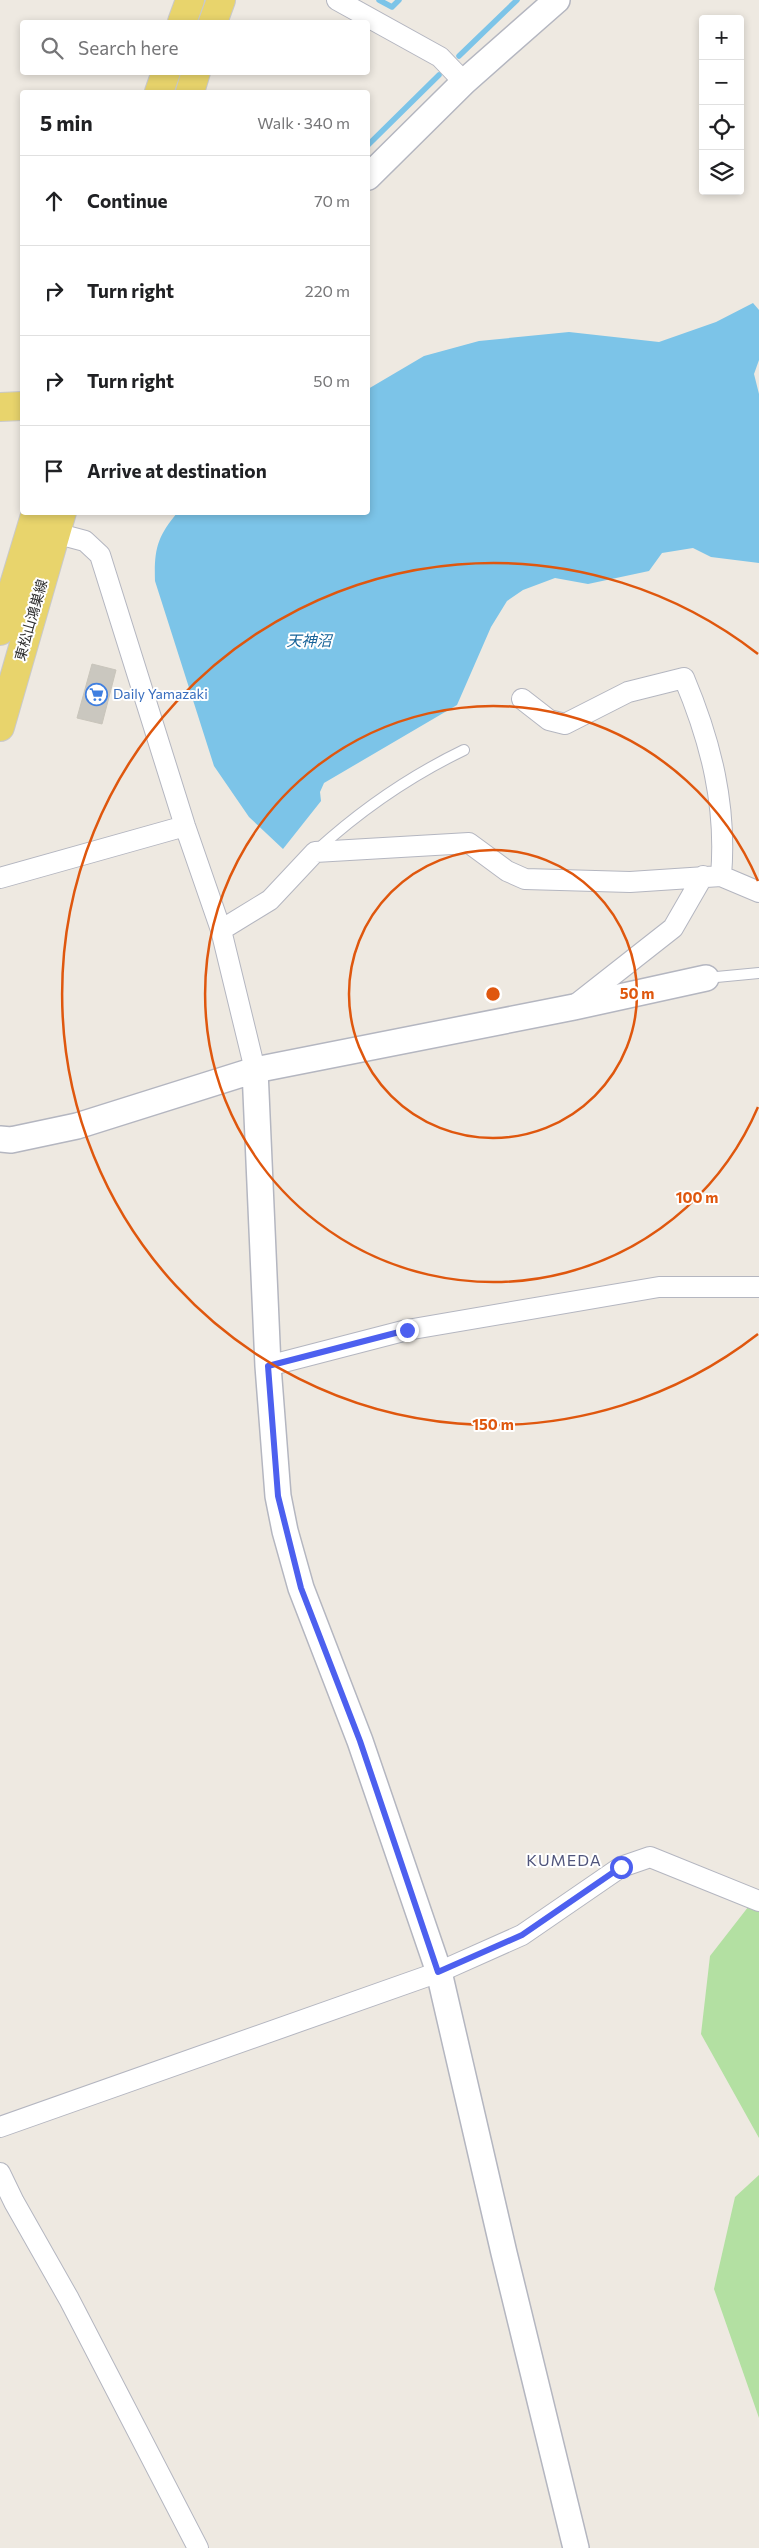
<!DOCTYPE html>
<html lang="en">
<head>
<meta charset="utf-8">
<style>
  body { margin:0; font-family:Commissioner,"Noto Sans JP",sans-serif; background:#f6f6f6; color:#202124 }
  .controls { position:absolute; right:15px; top:15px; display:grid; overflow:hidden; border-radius:5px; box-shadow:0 2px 8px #0003 }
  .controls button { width:45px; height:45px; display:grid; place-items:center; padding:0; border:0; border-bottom:1px solid #e0e0e0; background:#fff; color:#202124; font:25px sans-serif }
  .stop { position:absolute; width:15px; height:15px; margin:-11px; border:4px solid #4d60ef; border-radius:50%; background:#fff }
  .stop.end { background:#4d60ef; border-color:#fff; box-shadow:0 1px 5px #0008 }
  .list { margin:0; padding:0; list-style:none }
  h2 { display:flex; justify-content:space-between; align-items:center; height:65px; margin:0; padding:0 20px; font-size:21px }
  h2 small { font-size:16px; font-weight:400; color:#757577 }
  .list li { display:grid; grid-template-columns:32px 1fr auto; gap:15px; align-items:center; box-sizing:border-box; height:90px; padding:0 20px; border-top:1px solid #e0e0e0 }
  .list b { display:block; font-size:19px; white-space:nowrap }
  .list em { font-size:16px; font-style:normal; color:#757577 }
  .icon { flex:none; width:28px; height:28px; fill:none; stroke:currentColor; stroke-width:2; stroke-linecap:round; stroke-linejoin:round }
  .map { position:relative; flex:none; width:759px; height:2548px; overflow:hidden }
  .search { position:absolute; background:#fff; box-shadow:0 2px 8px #0003; left:20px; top:20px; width:350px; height:55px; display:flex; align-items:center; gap:12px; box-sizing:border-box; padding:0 18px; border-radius:5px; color:#757577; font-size:19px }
  .panel { position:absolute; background:#fff; box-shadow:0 2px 8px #0003; left:20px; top:90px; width:350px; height:425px; border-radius:5px }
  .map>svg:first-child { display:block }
  .green { fill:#b3e0a2 }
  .water { fill:#7cc4e8 }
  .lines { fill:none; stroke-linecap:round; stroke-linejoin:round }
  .stream { stroke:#7cc4e8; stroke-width:5.5 }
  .building { fill:#cac7bf; stroke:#c9c5bb }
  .service-casing { stroke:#b4b6c0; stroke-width:12 }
  .minor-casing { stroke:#b4b6c0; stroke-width:22 }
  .tertiary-casing { stroke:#b4b6c0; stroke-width:28 }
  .primary-casing { stroke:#c9c9c9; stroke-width:30 }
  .service { stroke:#fff; stroke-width:10 }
  .minor { stroke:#fff; stroke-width:20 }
  .tertiary { stroke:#fff; stroke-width:25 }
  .primary { stroke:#e8d46c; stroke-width:28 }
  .route { stroke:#4d60ef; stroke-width:6 }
  .ring { fill:none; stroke:#df570e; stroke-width:2.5 }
  .labels { text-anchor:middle; stroke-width:4; stroke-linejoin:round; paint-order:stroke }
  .street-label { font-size:14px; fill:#2e2e2e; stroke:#fff }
  .shop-label { font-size:14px; fill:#366cbe; stroke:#fff; text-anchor:start }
  .water-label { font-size:15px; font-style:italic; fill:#176398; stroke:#fff }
  .quarter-label { font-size:16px; letter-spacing:1px; fill:#50557c; stroke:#fff }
  .centre { fill:#df570e; stroke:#fff; stroke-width:2.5 }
  .ring-label { font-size:15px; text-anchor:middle; font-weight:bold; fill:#df570e; stroke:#fff; stroke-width:4; stroke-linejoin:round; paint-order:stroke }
</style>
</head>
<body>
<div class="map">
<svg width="759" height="2548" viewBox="0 0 759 2548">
  <rect width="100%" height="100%" fill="#eee9e1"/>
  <path class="green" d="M 759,1893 L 759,2138 L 701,2034 L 710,1956 Z
    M 759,2175 L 759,2418 L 714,2289 L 735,2197 Z"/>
  <path class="water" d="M 753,303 L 759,310 L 759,360 L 754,374 L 759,394 L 759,563 L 711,557 L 693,548 L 662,553 L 649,571 L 588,584 L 555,578 L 523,590 L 507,601 L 491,627 L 457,705 L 324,783 L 320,792 L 321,801 L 283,849 L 249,817 L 214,766 L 155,581 C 154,550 157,537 177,513 L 368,512 L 368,389 L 424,356 L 479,341 L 569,332 L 659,342 L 716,322 Z"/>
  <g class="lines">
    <path class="stream" d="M 379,0 L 392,7 L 399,0
      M 459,56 L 517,0
      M 368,145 L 439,75"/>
  </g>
  <path class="building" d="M 92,664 L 116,670 L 102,724 L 77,718 Z"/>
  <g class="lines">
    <defs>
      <path id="service" d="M 317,850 C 362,809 408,777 464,750
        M 706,978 L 759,973"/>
      <path id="minor" d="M 337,0 L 440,57 L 464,82
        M 55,533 L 85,541 L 100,555 L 185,826 L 221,930 L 255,1070
        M 522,699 L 549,720 L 565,724 L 628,692 L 684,678 C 711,742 727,806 721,876
        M 0,878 L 185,826
        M 221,930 L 270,900 L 315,852 L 469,843 L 507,871 L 525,879 L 630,882 L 721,876 L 759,892
        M 575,1005 L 673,928 L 703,876
        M 268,1366 L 407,1330 L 659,1287 L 759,1287
        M 0,2127 L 439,1972 L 522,1935 L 621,1867 L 650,1857 L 759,1901
        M 0,2173 L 14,2202 L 69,2299 L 198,2548"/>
      <path id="tertiary" d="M 368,177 L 464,82 L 557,0
        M 255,1070 L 268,1366 L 278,1496 L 285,1531 L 301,1588 L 360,1741 L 439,1972 L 504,2253 L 576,2548
        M 0,1139 L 11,1140 L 77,1126 L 255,1070 L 574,1007 L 706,978"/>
      <path id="primary" d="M 182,22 L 190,0
        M 213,22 L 221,0
        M 159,92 L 166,72
        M 190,92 L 196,72
        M 0,407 L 22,406
        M 0,631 L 36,512
        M 0,727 L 62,512"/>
    </defs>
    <use href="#service" class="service-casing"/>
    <use href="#minor" class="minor-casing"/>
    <use href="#tertiary" class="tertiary-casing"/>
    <use href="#primary" class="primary-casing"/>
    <use href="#service" class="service"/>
    <use href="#minor" class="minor"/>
    <use href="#tertiary" class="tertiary"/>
    <use href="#primary" class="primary"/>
  </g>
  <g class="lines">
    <path class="route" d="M 407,1330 L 268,1366 L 278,1496 L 301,1588 L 360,1741 L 438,1972 L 522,1935 L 621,1867"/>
  </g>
  <g class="ring">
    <circle cx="493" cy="994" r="144"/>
    <path d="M758 1107A288 288 0 1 1 758 881"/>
    <path d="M758 1334A431 431 0 1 1 758 654"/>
  </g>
  <defs>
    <symbol id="supermarket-ring" viewBox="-11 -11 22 22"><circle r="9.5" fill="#fff" stroke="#3f7fe0" stroke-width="1.5"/><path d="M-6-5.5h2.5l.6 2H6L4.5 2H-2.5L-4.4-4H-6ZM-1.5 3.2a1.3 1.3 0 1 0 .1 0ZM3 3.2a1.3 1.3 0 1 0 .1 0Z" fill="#3f7fe0"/></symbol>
  </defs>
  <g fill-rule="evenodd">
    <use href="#supermarket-ring" x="84" y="682" width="25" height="25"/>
  </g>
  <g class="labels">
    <g class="street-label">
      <text transform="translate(31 620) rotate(-74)" y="5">東松山鴻巣線</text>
    </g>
    <g class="shop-label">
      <text x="113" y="699">Daily Yamazaki</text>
    </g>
    <g class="water-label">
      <text x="309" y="646">天神沼</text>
    </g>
    <g class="quarter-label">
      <text x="564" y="1866">KUMEDA</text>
    </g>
  </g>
  <circle cx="493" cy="994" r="8" class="centre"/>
  <g class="ring-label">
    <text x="637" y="999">50 m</text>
    <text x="697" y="1203">100 m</text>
    <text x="493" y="1430">150 m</text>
  </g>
</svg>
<div class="controls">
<button>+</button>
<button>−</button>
<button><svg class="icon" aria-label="locate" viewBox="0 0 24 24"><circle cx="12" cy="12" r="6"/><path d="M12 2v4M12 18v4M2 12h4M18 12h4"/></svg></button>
<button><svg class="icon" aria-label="layers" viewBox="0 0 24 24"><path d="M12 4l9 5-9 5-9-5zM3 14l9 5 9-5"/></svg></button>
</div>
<div class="stop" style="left:621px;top:1867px"></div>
<div class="stop end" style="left:407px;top:1330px"></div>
<div class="search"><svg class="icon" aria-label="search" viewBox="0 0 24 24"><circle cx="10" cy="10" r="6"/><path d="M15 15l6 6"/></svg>Search here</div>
<section class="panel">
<h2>5 min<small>Walk · 340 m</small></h2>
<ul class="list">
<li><svg class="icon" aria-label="ahead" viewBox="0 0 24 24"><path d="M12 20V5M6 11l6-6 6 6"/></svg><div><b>Continue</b></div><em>70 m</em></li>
<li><svg class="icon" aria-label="right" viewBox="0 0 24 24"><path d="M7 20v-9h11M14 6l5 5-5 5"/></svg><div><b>Turn right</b></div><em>220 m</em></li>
<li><svg class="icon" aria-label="right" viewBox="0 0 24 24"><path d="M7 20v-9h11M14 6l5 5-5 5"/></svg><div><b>Turn right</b></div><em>50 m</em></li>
<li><svg class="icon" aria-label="arrive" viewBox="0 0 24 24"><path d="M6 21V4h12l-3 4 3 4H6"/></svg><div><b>Arrive at destination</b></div></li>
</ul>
</section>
</div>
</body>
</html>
